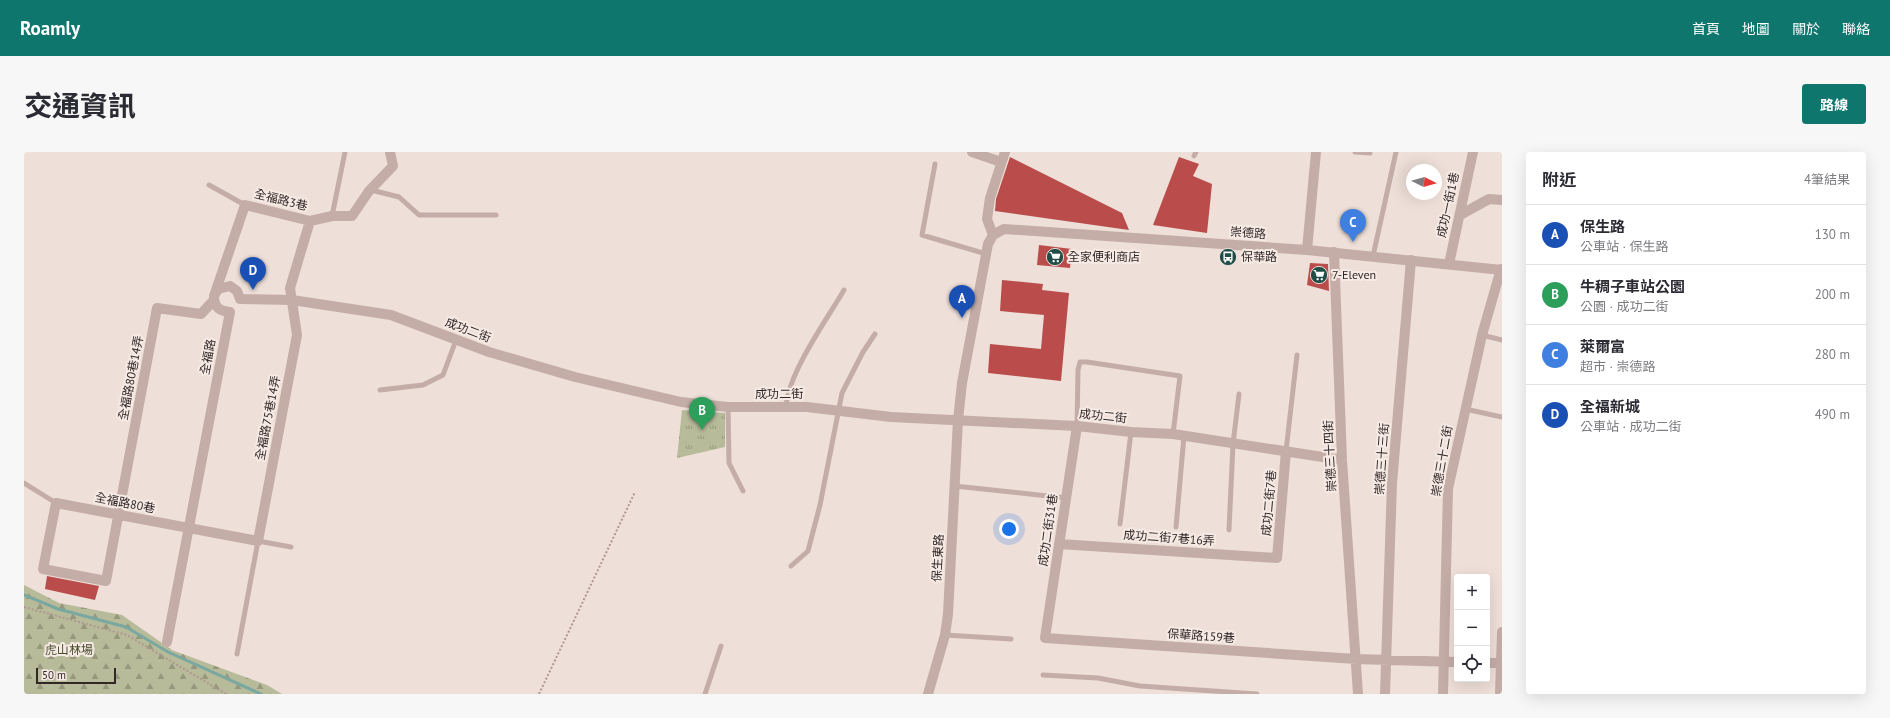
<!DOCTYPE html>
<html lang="zh-TW">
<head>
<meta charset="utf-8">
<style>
  body { margin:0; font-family:"PT Sans","Noto Sans TC",sans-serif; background:#f7f7f7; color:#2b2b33 }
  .controls { position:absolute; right:12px; bottom:12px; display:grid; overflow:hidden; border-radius:4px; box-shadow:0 4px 16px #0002 }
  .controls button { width:36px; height:36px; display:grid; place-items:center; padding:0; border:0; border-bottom:1px solid #e1e1e2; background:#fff; color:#2b2b33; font:20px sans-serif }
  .compass { position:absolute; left:1382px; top:12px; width:36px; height:36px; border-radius:50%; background:#fff; box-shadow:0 4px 16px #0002; rotate:96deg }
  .scale { position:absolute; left:12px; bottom:10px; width:80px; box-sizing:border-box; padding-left:4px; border:2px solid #312726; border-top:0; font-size:11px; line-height:14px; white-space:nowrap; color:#312726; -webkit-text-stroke:3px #f6eae4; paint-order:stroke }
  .you { position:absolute; left:985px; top:377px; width:14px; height:14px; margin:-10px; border:3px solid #fff; border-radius:50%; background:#1a73e8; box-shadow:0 0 0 6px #1a73e833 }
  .badge { display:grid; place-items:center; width:26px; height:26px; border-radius:50%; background:#0f766e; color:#fff; font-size:13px; font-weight:700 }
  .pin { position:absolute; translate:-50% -33px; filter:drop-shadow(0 1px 2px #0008) }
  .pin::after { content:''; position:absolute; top:21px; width:14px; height:12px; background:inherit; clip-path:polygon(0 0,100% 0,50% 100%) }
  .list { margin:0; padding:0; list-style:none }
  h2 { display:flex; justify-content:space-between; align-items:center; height:52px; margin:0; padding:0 16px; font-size:17px }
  h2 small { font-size:13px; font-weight:400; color:#7c7c81 }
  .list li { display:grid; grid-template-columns:26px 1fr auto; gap:12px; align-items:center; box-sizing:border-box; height:60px; padding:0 16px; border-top:1px solid #e1e1e2 }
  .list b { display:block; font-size:15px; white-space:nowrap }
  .list p { margin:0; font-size:13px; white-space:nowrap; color:#7c7c81 }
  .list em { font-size:13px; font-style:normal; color:#7c7c81 }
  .icon { flex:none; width:22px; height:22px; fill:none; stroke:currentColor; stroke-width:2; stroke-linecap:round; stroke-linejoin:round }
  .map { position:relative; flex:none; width:1478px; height:542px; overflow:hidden; border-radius:4px }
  header { display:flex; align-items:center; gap:24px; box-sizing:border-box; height:56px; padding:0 20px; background:#0f766e; color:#fff }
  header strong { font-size:19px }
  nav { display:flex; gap:22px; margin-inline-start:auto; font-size:14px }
  .intro { display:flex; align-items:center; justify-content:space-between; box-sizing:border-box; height:96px; padding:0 24px }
  h1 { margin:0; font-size:28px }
  .button { padding:10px 18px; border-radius:4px; background:#0f766e; color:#fff; font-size:14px; font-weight:700 }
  main { display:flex; gap:24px; padding:0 24px }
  aside { flex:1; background:#fff; border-radius:4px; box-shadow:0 4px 16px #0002 }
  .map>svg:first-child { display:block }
  .grass { fill:url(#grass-tufts) }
  .forest { fill:url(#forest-firs) }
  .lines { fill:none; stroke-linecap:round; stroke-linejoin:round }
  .stream { stroke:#7aa8a0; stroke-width:3 }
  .building { fill:#ba4d4b }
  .path { stroke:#b09790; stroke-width:2; stroke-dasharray:2 2; stroke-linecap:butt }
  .service { stroke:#c4ada6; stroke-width:5 }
  .minor { stroke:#c4ada6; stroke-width:10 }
  .tertiary { stroke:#c4ada6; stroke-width:10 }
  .labels { text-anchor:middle; stroke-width:4; stroke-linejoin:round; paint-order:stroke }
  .street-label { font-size:12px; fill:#312726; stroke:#f6eae4 }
  .poi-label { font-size:12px; fill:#312726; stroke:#f6eae4; text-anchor:start }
  .park-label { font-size:12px; fill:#484d2c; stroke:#f6eae4 }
</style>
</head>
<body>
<header>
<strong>Roamly</strong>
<nav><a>首頁</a><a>地圖</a><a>關於</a><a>聯絡</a></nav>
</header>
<div class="intro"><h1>交通資訊</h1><a class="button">路線</a></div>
<main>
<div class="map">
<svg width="1478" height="542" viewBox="0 0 1478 542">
  <defs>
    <pattern id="grass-tufts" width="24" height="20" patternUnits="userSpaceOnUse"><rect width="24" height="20" fill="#b7bb9a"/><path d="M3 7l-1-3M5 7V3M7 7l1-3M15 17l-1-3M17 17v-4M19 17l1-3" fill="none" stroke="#95987d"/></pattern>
    <pattern id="forest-firs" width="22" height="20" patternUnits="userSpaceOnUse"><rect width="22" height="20" fill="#b7bb9a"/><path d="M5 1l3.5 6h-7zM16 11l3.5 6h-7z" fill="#95987d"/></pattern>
  </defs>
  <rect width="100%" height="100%" fill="#eedfd8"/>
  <path class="grass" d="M 658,258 L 701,261 L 701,295 L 653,306 Z"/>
  <path class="forest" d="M 0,433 L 35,451 L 98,463 L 148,498 L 243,533 L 258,542 L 0,542 Z"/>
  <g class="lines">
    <path class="stream" d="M 0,443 L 34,457 L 102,475 L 144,500 L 237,542"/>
  </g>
  <path class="building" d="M 986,5 L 1098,61 L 1105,78 L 971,59 L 972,47 Z
    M 1155,5 L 1175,12 L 1169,24 L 1188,32 L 1183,81 L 1129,73 Z
    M 1015,93 L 1048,97 L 1046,116 L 1013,113 Z
    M 1286,111 L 1304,112 L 1305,139 L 1283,133 Z
    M 978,128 L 1019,132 L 1018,138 L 1045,141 L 1037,229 L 964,221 L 966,192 L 1017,197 L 1020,163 L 976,159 Z
    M 23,424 L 75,434 L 71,448 L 21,437 Z"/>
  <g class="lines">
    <path class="path" d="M 0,455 L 103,483 L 202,542
      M 515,542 L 611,340"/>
    <path class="service" d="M 1331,0 L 1346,1
      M 1170,4 L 1172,0
      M 911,12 L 898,83 L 962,102
      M 185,33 L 221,53
      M 347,38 L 375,45 L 395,63 L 472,63
      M 308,64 L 321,0
      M 1349,104 L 1372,0
      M 1458,183 L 1478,188
      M 356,238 L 399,233 L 419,223 L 432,188
      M 704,255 L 705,311 L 719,339
      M 762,255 C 764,221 802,169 820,138
      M 1441,257 L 1478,265
      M 1053,274 L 1054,218 L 1056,210 L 1063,210 L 1156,224 L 1149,282
      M 1262,299 L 1273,203
      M 0,331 L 32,351
      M 931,334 L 1042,346
      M 1096,372 L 1107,280
      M 1152,375 L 1160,284
      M 1205,378 L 1209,292 L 1215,242
      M 767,414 L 784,399 L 796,353 L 818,241 L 839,200 L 851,182
      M 921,483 L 987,487
      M 213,502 L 234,389 L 267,395
      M 1019,523 L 1074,526 L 1116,534 L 1233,542
      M 681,542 L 697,494"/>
    <path class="minor" d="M 948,0 L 977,10
      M 1436,63 L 1465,47 L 1478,48
      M 969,83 L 963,67 L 966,46 L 981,0
      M 1283,98 L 1292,0
      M 1310,100 L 1318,308 L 1334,542
      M 1425,112 L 1449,0
      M 190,144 L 194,137 L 206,134 L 213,139 L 216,147 L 268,148 L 367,163 L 465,200 L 551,225 L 657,250 L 704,255 L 783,255 L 867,265 L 1053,274 L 1107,280 L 1149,282 L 1318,308
      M 190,148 L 177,162 L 133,156 L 82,429 L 19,417 L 32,351 L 234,389 L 273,183 L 266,136 L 286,69
      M 1053,274 L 1021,486 L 1332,507 L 1433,510
      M 1035,392 L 1253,406 L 1262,299
      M 143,490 L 206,160 C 196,159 190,156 190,144 L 221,53 L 286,69 L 308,64 L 328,64 L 345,39 L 369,14 L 366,0
      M 1463,511 L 1478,511
      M 1361,542 L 1368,331 L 1387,108
      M 1419,542 L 1424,337 L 1458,183 L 1477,117
      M 1476,542 L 1478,480"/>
    <path class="tertiary" d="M 904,542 L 921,483 L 924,462 L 934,268 L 938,231 L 964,92 L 969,83 L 980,77 L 1283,98 L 1478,118"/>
  </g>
  <defs>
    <symbol id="supermarket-disc" viewBox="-11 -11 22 22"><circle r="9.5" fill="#204e47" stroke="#f6eae4"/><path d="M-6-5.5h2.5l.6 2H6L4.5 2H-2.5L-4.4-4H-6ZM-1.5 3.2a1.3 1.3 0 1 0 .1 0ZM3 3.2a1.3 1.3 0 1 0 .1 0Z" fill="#fff"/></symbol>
    <symbol id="bus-disc" viewBox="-11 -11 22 22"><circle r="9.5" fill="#204e47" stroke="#f6eae4"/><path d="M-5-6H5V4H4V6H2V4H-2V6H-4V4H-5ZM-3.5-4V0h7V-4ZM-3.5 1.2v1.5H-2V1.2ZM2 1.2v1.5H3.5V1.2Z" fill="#fff"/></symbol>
  </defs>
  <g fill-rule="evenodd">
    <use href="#supermarket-disc" x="1021" y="95" width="20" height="20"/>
    <use href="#bus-disc" x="1194" y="95" width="20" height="20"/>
    <use href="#supermarket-disc" x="1285" y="113" width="20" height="20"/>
  </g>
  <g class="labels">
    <g class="street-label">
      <text transform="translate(257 48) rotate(14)" y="4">全福路3巷</text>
      <text transform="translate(1424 53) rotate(-78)" y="4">成功一街1巷</text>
      <text transform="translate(1224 81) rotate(4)" y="4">崇德路</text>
      <text transform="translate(444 178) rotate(21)" y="4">成功二街</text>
      <text transform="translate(184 205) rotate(-79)" y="4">全福路</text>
      <text transform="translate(107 226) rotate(-79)" y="4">全福路80巷14弄</text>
      <text x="755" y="246">成功二街</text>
      <text transform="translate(1079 264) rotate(6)" y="4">成功二街</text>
      <text transform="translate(244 266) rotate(-79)" y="4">全福路75巷14弄</text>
      <text transform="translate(1306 304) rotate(-93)" y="4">崇德三十四街</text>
      <text transform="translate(1358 307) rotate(-86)" y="4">崇德三十三街</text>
      <text transform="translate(1418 309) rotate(-80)" y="4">崇德三十二街</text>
      <text transform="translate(101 351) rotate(11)" y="4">全福路80巷</text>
      <text transform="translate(1245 351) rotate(-85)" y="4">成功二街7巷</text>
      <text transform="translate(1024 378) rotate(-82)" y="4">成功二街31巷</text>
      <text transform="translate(1145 386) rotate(4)" y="4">成功二街7巷16弄</text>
      <text transform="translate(914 406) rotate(-87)" y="4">保生東路</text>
      <text transform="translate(1177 484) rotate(4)" y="4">保華路159巷</text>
    </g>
    <g class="poi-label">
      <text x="1044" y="109">全家便利商店</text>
      <text x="1217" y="109">保華路</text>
      <text x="1308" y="127">7-Eleven</text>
    </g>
    <g class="park-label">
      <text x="45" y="502">虎山林場</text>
    </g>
  </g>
</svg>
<div class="controls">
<button>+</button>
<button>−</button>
<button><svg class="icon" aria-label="locate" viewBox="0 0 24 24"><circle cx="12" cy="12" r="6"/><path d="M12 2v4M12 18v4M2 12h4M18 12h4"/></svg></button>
</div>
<svg class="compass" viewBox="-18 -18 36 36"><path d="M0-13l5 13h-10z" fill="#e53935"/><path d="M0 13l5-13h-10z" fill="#7c7c81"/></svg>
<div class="scale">50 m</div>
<div class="you"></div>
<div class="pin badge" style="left:938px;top:166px;background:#1a4fb4">A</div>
<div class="pin badge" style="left:678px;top:278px;background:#2e9e5b">B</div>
<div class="pin badge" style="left:1329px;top:90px;background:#3f7fe0">C</div>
<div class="pin badge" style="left:229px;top:138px;background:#1a4fb4">D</div>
</div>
<aside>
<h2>附近<small>4筆結果</small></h2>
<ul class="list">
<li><span class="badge" style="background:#1a4fb4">A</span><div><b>保生路</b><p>公車站 · 保生路</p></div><em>130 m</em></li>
<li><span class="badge" style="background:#2e9e5b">B</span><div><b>牛稠子車站公園</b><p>公園 · 成功二街</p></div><em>200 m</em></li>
<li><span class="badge" style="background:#3f7fe0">C</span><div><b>萊爾富</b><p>超市 · 崇德路</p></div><em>280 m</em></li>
<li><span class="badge" style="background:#1a4fb4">D</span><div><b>全福新城</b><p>公車站 · 成功二街</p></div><em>490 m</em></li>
</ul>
</aside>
</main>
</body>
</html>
